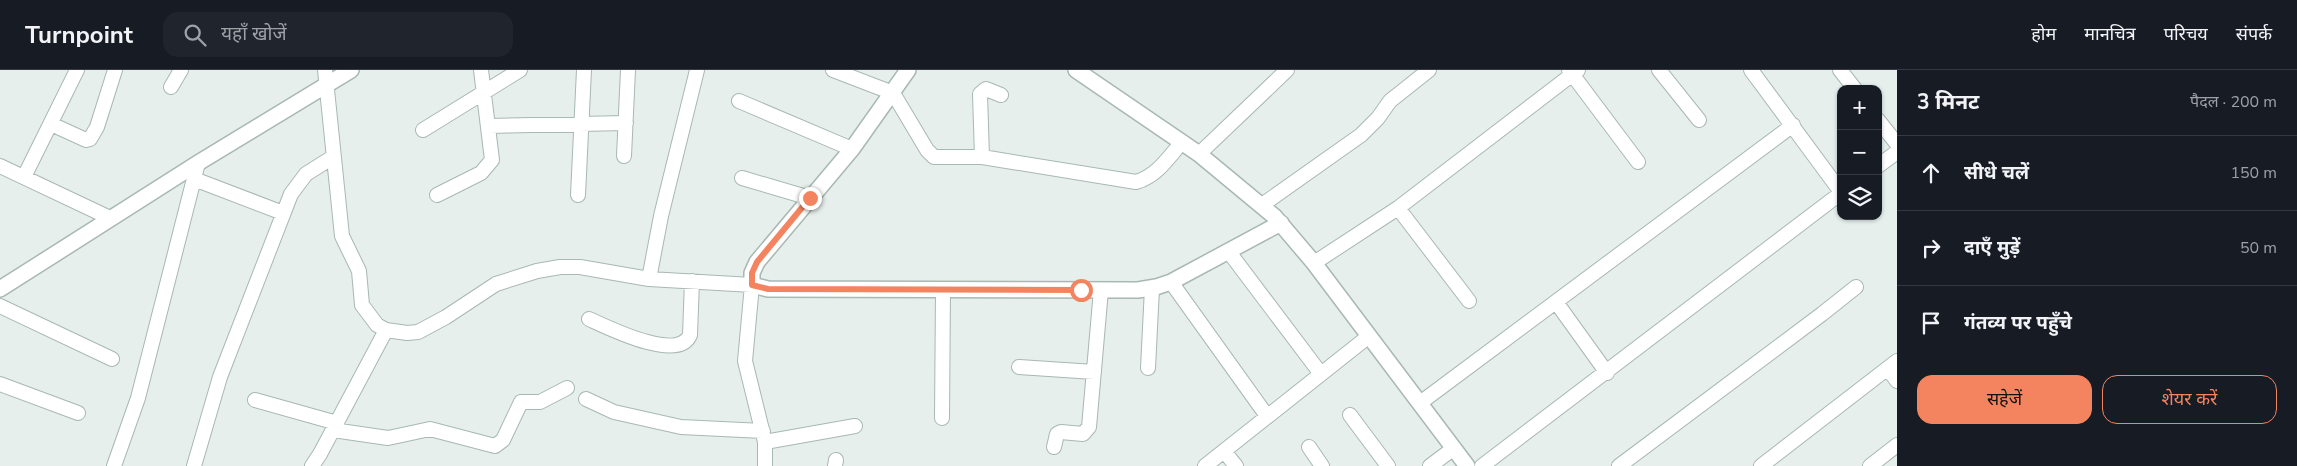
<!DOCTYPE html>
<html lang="hi">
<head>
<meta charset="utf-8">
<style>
  body { margin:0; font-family:"Nunito Sans","Noto Sans Devanagari",sans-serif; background:#20242c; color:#f1f3f6 }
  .controls { position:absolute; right:15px; top:15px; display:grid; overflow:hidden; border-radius:10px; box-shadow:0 1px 4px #0004 }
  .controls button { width:45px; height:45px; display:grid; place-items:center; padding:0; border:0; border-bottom:1px solid #363941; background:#171b24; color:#f1f3f6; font:25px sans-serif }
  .stop { position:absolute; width:15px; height:15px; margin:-11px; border:4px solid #f4845f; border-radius:50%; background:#fff }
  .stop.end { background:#f4845f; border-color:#fff; box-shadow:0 1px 5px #0008 }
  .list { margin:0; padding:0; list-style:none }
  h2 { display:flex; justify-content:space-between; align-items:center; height:65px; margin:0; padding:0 20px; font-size:21px }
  h2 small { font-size:16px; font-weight:400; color:#9ea1a6 }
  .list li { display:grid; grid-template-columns:32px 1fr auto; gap:15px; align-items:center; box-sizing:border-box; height:75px; padding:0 20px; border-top:1px solid #363941 }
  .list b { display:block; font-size:19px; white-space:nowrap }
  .list em { font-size:16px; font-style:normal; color:#9ea1a6 }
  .actions { display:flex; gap:10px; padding:15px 20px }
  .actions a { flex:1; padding:11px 0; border:1px solid #f4845f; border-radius:15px; text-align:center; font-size:18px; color:#f4845f }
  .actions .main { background:#f4845f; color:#111 }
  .icon { flex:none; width:28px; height:28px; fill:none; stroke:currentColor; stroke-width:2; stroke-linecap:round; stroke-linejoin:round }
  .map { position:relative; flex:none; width:1897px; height:396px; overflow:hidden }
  header { display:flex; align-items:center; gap:30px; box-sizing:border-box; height:70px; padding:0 25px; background:#171b24; border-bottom:1px solid #363941 }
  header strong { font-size:24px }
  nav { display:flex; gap:28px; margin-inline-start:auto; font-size:18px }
  .search { width:350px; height:45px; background:#20242c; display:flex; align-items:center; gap:12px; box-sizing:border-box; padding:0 18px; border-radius:15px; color:#9ea1a6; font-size:19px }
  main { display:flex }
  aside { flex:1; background:#171b24 }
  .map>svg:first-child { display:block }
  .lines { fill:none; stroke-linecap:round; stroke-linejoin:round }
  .minor-casing { stroke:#a8b8b2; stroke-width:16 }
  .tertiary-casing { stroke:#a8b8b2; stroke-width:18 }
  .minor { stroke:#fff; stroke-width:14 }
  .tertiary { stroke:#fff; stroke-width:15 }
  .route { stroke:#f4845f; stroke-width:6 }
</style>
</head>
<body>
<header>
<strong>Turnpoint</strong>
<div class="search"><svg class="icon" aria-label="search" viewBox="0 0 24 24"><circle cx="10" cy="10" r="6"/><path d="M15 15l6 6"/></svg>यहाँ खोजें</div>
<nav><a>होम</a><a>मानचित्र</a><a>परिचय</a><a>संपर्क</a></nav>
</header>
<main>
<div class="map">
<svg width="1897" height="396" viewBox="0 0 1897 396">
  <rect width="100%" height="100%" fill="#e6efeb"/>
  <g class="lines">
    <defs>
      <path id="minor" d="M 325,0 L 342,166 L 359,201 L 362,235 L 377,255 L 386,260 L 407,263 L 418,262 L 446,247 L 496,214 L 537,201 L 560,197 L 580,197 L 649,209 L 752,215 L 745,291 L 765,372 L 765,396
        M 833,0 L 893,23 L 927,80 L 934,87 L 982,87 L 1136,112 C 1157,106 1168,88 1182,72
        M 1569,0 L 1638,92
        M 1659,0 L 1699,50
        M 1751,0 L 1841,122
        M 1840,0 L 1855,19
        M 171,17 L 181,0
        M 739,31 L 852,79
        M 1878,50 L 1897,74
        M 51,54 L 86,70 L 90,69 L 97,57 L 115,0
        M 488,56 L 626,53
        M 423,60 L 520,0
        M 1199,84 L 1287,0
        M 624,86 L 628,0
        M 982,87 L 980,24 L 986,19 L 1001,25
        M 0,96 L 110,148
        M 1878,96 L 1897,82
        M 24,107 L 77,0
        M 742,108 L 810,128
        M 194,109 L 283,143
        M 437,125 L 481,103 L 492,90 L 481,0
        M 578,125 L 584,0
        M 1262,135 L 1361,65 L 1378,48 L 1390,31 L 1429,0
        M 1398,138 L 1469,231
        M 1229,182 L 1321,304
        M 1314,193 L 1398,138 L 1578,0
        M 649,209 L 661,146 L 697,0
        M 1171,212 L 1267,346
        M 1556,232 L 1607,303
        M 0,236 L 112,289
        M 589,249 C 607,257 678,293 690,265 L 692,211
        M 1019,297 L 1094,302
        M 1148,298 L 1152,218
        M 1888,299 L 1897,311
        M 0,314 L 78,343
        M 586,329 L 614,342 L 681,357 L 763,361
        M 255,330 L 337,353
        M 1420,333 L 1793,55
        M 1350,345 L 1388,396
        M 942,348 L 943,219
        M 333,360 L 388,368 L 430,359 L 495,376 L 503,370 L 521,332 L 540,332 L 567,318
        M 765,372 L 855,356
        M 1054,377 L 1057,364 L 1061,362 L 1083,364 L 1089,357 L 1101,220
        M 1309,377 L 1322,396
        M 1224,381 L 1236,396
        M 114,396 L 138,328 L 198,93
        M 194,396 L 220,307 L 291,124 L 306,104 L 333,87
        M 312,396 L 320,384 L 386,260
        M 835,396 L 836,390
        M 1205,396 L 1369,266
        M 1430,396 L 1454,378
        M 1482,396 L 1841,123
        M 1619,396 L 1822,244 L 1856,217
        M 1761,396 L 1897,291
        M 1870,396 L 1897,375"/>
      <path id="tertiary" d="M 908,0 L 852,79 L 757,192 L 752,203 L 752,215 L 768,219 L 1138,220 L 1156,217 L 1171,212 L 1281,153
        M 1076,0 L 1199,84 L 1275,147 L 1314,193 L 1467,396
        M 0,219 L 198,93 L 351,0"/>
    </defs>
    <use href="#minor" class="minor-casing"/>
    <use href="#tertiary" class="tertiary-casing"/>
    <use href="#minor" class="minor"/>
    <use href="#tertiary" class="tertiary"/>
  </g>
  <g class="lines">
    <path class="route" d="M 810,128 L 757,192 L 752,203 L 752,215 L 768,219 L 1081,220"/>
  </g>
</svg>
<div class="controls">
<button>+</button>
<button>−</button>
<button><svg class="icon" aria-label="layers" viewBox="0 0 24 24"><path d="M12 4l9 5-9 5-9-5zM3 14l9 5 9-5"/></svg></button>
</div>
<div class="stop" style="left:1081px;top:220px"></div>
<div class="stop end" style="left:810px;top:128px"></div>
</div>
<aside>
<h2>3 मिनट<small>पैदल · 200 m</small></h2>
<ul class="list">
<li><svg class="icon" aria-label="ahead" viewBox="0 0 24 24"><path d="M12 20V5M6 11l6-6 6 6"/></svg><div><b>सीधे चलें</b></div><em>150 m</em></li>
<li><svg class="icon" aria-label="right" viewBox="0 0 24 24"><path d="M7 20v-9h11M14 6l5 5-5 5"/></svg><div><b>दाएँ मुड़ें</b></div><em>50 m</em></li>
<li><svg class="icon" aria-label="arrive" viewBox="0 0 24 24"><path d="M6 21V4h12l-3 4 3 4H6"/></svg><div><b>गंतव्य पर पहुँचे</b></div></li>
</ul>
<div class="actions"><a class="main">सहेजें</a><a>शेयर करें</a></div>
</aside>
</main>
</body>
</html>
